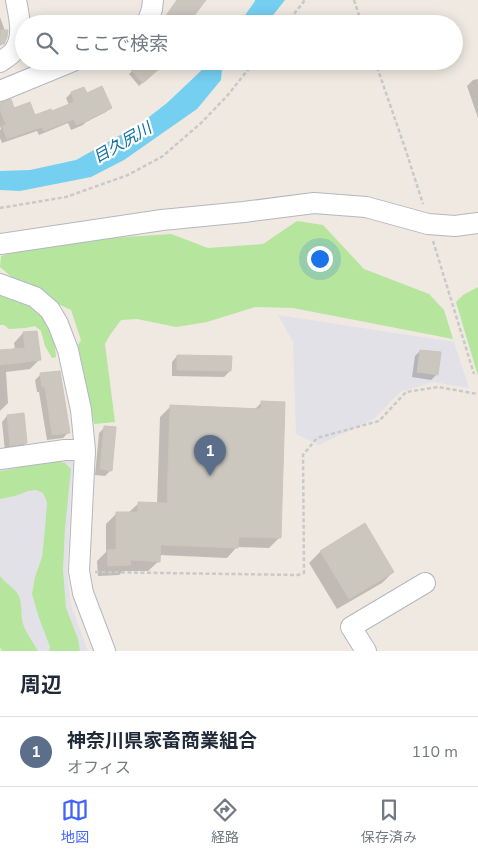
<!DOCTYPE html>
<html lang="ja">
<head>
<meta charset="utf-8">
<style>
  body { margin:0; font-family:"Nunito Sans","Noto Sans JP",sans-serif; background:#f2f2f3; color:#1f2937 }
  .you { position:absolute; left:319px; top:258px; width:18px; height:18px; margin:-12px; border:4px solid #fff; border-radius:50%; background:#1a73e8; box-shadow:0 0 0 8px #1a73e833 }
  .badge { display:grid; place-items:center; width:32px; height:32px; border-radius:50%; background:#4264fb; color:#fff; font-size:16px; font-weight:700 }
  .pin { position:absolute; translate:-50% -41px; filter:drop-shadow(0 1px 2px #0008) }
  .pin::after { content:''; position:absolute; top:26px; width:18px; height:15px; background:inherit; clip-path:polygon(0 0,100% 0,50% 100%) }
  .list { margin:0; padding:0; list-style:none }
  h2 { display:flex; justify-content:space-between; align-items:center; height:65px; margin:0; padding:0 20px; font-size:21px }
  h2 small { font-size:16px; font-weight:400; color:#747a83 }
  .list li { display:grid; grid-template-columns:32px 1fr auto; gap:15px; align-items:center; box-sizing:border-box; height:70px; padding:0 20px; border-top:1px solid #e0e1e3 }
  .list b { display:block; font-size:19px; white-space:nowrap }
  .list p { margin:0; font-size:16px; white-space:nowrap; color:#747a83 }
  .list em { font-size:16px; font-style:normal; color:#747a83 }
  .icon { flex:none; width:28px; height:28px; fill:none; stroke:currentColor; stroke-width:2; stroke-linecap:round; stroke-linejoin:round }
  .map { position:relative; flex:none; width:478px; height:651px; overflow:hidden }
  .search { position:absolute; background:#fff; box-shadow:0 2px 12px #0003; left:15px; right:15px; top:15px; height:55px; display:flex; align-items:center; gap:12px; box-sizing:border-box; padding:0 18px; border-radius:28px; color:#747a83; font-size:19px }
  .sheet { height:135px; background:#fff }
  nav { display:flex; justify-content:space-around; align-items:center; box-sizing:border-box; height:70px; border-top:1px solid #e0e1e3; background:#fff; font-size:14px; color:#747a83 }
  nav a { display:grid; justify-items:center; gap:2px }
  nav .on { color:#4264fb }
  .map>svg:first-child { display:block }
  .industrial { fill:#e3e1e8 }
  .green { fill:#b6e59e }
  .water { fill:#75cff0 }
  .shadow { fill:#0003 }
  .building { fill:#cbc7bf; stroke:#cbc5ba }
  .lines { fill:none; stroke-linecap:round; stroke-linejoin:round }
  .minor-casing { stroke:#b4b7c1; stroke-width:22 }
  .path { stroke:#c9c9c9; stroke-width:2.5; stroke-dasharray:4 2.5; stroke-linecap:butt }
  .minor { stroke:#fff; stroke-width:20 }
  .labels { text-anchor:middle; stroke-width:4.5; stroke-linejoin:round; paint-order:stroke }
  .water-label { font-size:16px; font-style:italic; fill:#0d6fa3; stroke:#fff }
</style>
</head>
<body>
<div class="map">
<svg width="478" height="651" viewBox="0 0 478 651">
  <rect width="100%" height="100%" fill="#efe9e1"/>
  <path class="industrial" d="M 278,315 L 454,342 L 469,388 L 433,382 L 400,392 L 374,419 L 319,445 L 296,434 L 293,342 Z
    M 65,456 L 73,462 L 67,572 L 71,605 L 88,651 L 0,651 L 0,465 Z"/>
  <path class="green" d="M 297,221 L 323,225 L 364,269 L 429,294 L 444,310 L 453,339 L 293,308 L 255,307 L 207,322 L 176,327 L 137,319 L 121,320 L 110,335 L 105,344 L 115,422 L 94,424 L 78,345 L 81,340 L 71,310 L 58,304 L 14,279 L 0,267 L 1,256 L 49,242 L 171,234 L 208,248 L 263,244 Z
    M 478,287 L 478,376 L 456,302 L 463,295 Z
    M 0,290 L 29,299 L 53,324 L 56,357 L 52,358 L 45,346 L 41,331 L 35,326 L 26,328 L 9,329 L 4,325 L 0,325 Z
    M 57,461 L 65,463 L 71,469 L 65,528 L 63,570 L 66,608 L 78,639 L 80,651 L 49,651 L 50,647 L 39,618 L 32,594 L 35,577 L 42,557 L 45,529 L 47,502 L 43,493 L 36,490 L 28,491 L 15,496 L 0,499 L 0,471 Z
    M 0,576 C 6,584 15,588 19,596 C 22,604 21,611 22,619 C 23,629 33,642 38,651 L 2,651 L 0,647 Z"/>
  <path class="water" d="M 255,0 L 285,0 L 266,24 L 234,24 L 241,21 L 255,1 Z
    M 208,61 L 228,61 L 222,68 L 221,80 L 197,109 L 124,160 L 91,177 L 20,191 L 0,190 L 0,171 L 30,170 L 76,160 L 140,124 L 167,103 L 204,68 Z"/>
  <path class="shadow" d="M 0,17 L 5,31 L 3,43 L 0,46 Z
    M 162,66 L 139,86 L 129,74 L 132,71 Z
    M 478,79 L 478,118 L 467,86 L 473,80 Z
    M 84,88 L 86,95 L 111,107 L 106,112 L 86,122 L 83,125 L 71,130 L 68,123 L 39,135 L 37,131 L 2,143 L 0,138 L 0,130 L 1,129 L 0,126 L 0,104 L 13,110 L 34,117 L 51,113 L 69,105 L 66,98 L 71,93 Z
    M 23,333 L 39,360 L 30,369 L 6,372 L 8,403 L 0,411 L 0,352 L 15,350 L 14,343 Z
    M 420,351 L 437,374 L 431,380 L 412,377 L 415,356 Z
    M 177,356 L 230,371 L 224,377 L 172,376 L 172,362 Z
    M 41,374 L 69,432 L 63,438 L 47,440 L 39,392 L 37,392 L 35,380 Z
    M 262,402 L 280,537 L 269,548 L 237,547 L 227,558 L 159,555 L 159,561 L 148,571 L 123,571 L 119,575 L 98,576 L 97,561 L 106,552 L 106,524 L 117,513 L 128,513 L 139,503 L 157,504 L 160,417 L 171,406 L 254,410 Z
    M 7,416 L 26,443 L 20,448 L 5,451 L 2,422 Z
    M 105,427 L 111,470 L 105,476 L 95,475 L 99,433 Z
    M 365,525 L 393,572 L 382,583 L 337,609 L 309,563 L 320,552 Z"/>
  <path class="building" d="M 177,0 L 206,0 L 188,24 L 160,24 Z
    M 1,30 L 8,30 L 7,37 L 4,44 L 0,44 Z
    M 142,61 L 168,61 L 143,83 L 131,70 Z
    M 102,86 L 112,108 L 89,119 L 90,120 L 76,125 L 74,119 L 44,131 L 42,127 L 7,139 L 2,126 L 6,125 L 0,109 L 0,103 L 11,99 L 14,108 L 30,102 L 35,115 L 51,109 L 52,111 L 74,102 L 71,92 L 84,87 L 87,93 Z
    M 37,331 L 41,360 L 0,365 L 0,350 L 25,348 L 23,332 Z
    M 420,350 L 441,352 L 438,375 L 417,372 Z
    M 177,355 L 232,356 L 231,371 L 177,370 Z
    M 60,371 L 70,433 L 52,435 L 45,387 L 42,387 L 40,373 Z
    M 261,401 L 285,402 L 281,538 L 239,537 L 238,548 L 161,545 L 160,562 L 130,560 L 131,565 L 108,566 L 107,550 L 116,549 L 116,512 L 138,512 L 138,502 L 167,503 L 170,405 L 261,409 Z
    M 24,413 L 27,443 L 10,446 L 7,415 Z
    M 104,426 L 116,427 L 112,471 L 100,469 Z
    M 365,523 L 394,572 L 349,599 L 320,551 Z"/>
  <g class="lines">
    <defs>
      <path id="minor" d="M 147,24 L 152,9 L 153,0
        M 0,62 C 4,59 10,56 13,52 C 25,38 19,17 16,0
        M 0,91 L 73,61
        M 0,244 L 162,220 L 244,212 L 314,203 L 366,207 L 428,224 L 455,226 L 478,223
        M 0,284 L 35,297 L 50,310 L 58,324 L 68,350 L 81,410 L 85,450 L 79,571 L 83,593 L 105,651
        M 0,459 L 65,450 L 85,450
        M 366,651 L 351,627 L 425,583"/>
    </defs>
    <use href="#minor" class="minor-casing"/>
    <path class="path" d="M 354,0 L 362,24
      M 286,24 L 305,0
      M 375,61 L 405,148 L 423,204
      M 0,208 L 66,197 L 128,175 L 163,156 L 201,123 L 227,96 L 255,61
      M 433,241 L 474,374
      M 95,572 L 298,575 L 304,573 L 303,455 L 317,438 L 379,421 L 406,392 L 438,387 L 478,394"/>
    <use href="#minor" class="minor"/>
  </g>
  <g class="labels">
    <g class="water-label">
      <text transform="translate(122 142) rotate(-30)" y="6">目久尻川</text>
    </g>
  </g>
</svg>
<div class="you"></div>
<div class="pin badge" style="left:210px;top:476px;background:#5c6f8a">1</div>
<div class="search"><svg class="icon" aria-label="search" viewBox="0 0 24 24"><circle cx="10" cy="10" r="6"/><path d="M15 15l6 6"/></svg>ここで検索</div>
</div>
<section class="sheet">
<h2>周辺<small></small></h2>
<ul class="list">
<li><span class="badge" style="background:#5c6f8a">1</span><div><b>神奈川県家畜商業組合</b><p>オフィス</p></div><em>110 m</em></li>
</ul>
</section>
<nav>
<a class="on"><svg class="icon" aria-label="map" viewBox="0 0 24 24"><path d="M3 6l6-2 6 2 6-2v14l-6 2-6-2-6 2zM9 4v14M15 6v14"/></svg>地図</a>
<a><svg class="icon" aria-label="directions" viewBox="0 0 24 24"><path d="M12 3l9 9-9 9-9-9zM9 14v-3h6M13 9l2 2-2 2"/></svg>経路</a>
<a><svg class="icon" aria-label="saved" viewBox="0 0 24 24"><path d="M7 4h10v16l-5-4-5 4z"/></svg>保存済み</a>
</nav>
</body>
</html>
